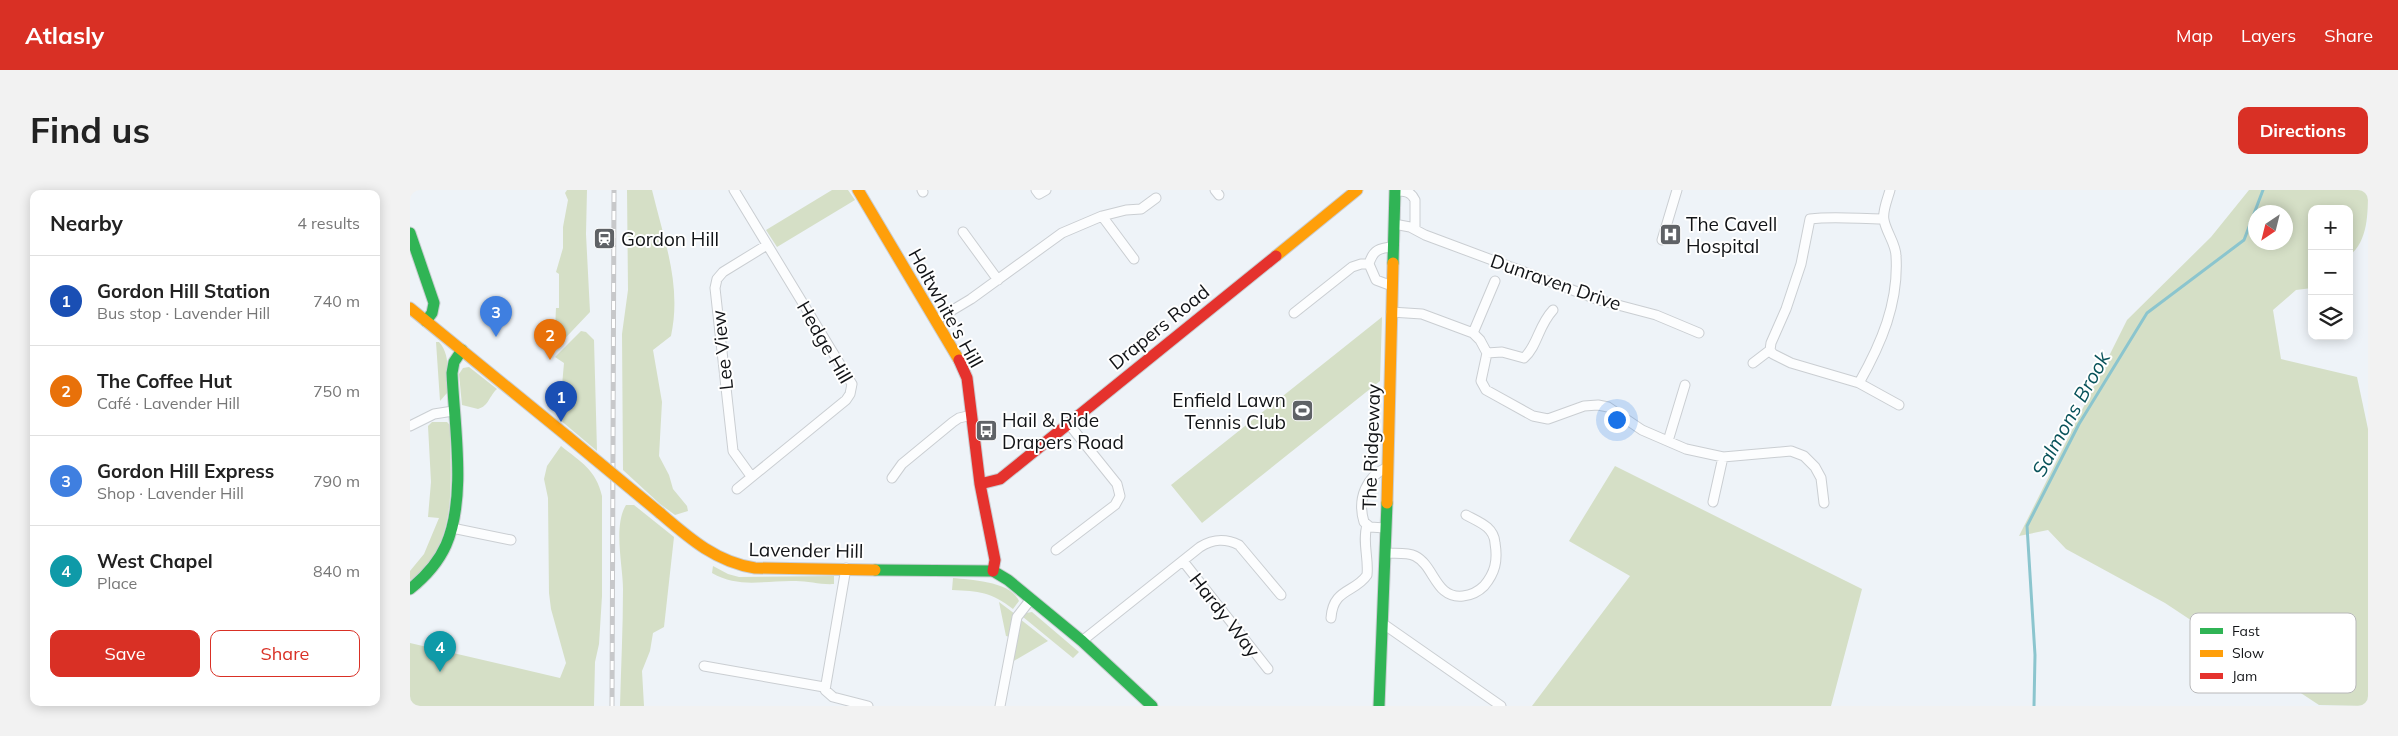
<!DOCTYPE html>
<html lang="en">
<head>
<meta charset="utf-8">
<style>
  body { margin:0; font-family:Mulish,sans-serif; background:#f2f2f2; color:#222 }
  .controls { position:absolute; right:15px; top:15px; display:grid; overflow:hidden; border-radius:10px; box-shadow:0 2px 12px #0003 }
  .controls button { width:45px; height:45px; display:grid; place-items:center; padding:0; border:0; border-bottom:1px solid #e0e0e0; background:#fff; color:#222; font:25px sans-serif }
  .compass { position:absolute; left:1838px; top:15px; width:45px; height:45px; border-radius:50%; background:#fff; box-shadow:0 2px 12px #0003; rotate:215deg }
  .you { position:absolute; left:1206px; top:229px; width:18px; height:18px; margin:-12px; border:4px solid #fff; border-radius:50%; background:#1a73e8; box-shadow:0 0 0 8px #1a73e833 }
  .badge { display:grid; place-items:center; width:32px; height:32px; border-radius:50%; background:#d93025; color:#fff; font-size:16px; font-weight:700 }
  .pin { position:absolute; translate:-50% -41px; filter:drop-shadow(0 1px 2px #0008) }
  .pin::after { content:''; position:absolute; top:26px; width:18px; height:15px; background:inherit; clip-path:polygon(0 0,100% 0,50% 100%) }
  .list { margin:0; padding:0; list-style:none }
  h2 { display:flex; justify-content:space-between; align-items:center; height:65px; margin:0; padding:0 20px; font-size:21px }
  h2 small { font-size:16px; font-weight:400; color:#767676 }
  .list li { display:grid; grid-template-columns:32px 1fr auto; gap:15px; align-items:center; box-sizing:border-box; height:90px; padding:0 20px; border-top:1px solid #e0e0e0 }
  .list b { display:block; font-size:19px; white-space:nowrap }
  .list p { margin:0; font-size:16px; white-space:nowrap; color:#767676 }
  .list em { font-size:16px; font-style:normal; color:#767676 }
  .actions { display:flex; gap:10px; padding:15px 20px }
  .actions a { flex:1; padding:11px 0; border:1px solid #d93025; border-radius:10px; text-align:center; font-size:18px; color:#d93025 }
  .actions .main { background:#d93025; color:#fff }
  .icon { flex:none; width:28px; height:28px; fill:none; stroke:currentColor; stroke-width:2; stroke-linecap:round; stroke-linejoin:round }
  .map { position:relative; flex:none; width:1958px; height:516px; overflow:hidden; border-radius:10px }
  header { display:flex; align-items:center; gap:30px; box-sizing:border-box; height:70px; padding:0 25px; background:#d93025; color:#fff }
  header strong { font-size:24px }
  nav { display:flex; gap:28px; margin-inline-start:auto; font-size:18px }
  .intro { display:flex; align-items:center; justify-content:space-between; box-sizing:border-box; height:120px; padding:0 30px }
  h1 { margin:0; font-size:35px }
  .button { padding:12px 22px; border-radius:10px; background:#d93025; color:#fff; font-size:18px; font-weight:700 }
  main { display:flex; gap:30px; padding:0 30px }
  aside { flex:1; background:#fff; border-radius:10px; box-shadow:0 2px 12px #0003 }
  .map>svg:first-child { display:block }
  .green { fill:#d5dfc6; fill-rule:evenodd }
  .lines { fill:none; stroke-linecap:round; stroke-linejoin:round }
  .stream { stroke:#8bc5ce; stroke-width:3 }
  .street-casing { stroke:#caced2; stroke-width:11 }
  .fast-casing { stroke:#caced2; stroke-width:13 }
  .slow-casing { stroke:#caced2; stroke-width:13 }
  .jam-casing { stroke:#caced2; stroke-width:13 }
  .street { stroke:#fcfdfe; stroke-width:9 }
  .fast { stroke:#30b455; stroke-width:11 }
  .slow { stroke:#ff9f0a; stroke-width:11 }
  .jam { stroke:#e5322d; stroke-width:11 }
  .rail-casing { stroke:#c7c8ca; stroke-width:5 }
  .rail { stroke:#fff; stroke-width:3; stroke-dasharray:9; stroke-linecap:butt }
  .slow-bridge-casing { stroke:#caced2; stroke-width:13; stroke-linecap:butt }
  .slow-bridge { stroke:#ff9f0a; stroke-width:11 }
  .labels { text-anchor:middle; stroke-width:4; stroke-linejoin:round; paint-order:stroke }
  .poi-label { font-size:19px; fill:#121417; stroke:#fff; text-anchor:start }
  .street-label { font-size:19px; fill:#121417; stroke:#fff }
  .water-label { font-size:20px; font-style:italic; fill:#08525a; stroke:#fff }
  .key { fill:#fff; stroke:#b8b8b9; stroke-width:1 }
  .key-label { font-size:14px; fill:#121417 }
</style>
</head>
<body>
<header>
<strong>Atlasly</strong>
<nav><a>Map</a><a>Layers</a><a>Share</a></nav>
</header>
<div class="intro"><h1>Find us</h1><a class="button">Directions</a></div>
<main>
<aside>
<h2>Nearby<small>4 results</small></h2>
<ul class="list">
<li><span class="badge" style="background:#1a4fb4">1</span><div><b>Gordon Hill Station</b><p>Bus stop · Lavender Hill</p></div><em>740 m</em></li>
<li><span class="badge" style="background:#e8710a">2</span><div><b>The Coffee Hut</b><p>Café · Lavender Hill</p></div><em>750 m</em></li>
<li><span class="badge" style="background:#3f7fe0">3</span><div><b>Gordon Hill Express</b><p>Shop · Lavender Hill</p></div><em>790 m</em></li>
<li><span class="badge" style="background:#0f9aa8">4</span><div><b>West Chapel</b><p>Place</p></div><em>840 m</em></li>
</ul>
<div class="actions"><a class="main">Save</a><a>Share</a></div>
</aside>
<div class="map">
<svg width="1958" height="516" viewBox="0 0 1958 516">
  <rect width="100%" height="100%" fill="#eef3f8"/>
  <path class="green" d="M 157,0 L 177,0 L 176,44 L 180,122 L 144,160 L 146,118 L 149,118 L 149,84 L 146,82 L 153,58 L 153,37 L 158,10 L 155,3 Z
    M 217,0 L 242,0 C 254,50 272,95 261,146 L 243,160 L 252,212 L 249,266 L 259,285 L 263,299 L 277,316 L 278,321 L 265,325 L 250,314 L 213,280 L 212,144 L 218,100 Z
    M 422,0 L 438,0 L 445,10 L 367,57 L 356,40 Z
    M 1839,0 L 1958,0 C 1958,23 1958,51 1940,65 L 1939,84 L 1939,19 L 1902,19 L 1902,98 L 1886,100 L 1863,120 L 1871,169 L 1947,187 L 1958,239 L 1958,516 L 1909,515 L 1755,413 L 1656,359 L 1638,340 L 1609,346 L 1717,130 L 1801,47 ZM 1846,22 L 1876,22 L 1876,52 L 1846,52 Z
    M 972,127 L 970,191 L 792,333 L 761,295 Z
    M 171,141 L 176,142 L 184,150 L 187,261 L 149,229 L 154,173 L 145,167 Z
    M 26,152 L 29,152 C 41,165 37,185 37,203 L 30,211 Z
    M 59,177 L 87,199 C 79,206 79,216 68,219 L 52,215 L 49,184 L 53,178 Z
    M 22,232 L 37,232 L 40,235 C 40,288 50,356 0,390 L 0,381 L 14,364 L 29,328 L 18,327 L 21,292 L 18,236 Z
    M 151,256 C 171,272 186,280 192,306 L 192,406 L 189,454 L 185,472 L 184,516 L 0,516 L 0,453 L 150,488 L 156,473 L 141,419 L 139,403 L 138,308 L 134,289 L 137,276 Z
    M 1205,276 L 1452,399 L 1421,516 L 1122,516 L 1220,386 L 1159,351 Z
    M 216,315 L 224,315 L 264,347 L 254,437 L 243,443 L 240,461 L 232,481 L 234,516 L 210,516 C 211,477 213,438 213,399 C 213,376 203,336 216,315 Z
    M 303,376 L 318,384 L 329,387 L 424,386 L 424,394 C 412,395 398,391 386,391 C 355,390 330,399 302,383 Z
    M 543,388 C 560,390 601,391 609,411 L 603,419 C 581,402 569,401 542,400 Z
    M 589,412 L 605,424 L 600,447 L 596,446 Z
    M 622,422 L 669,462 L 663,468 L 613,427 L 616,423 Z
    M 610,429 L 638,451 L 602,472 Z"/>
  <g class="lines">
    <path class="stream" d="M 1624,516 L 1625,465 L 1617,336 L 1669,234 L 1737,123 L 1834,50 L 1853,0"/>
    <defs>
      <path id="street" d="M 324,0 L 442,194 L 440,204 L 436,210 L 327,299
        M 512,0 L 513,2
        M 626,0 L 629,4 L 636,0
        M 805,0 L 809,5
        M 985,1 C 994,1 1001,1 1005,10 L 1005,39
        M 692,26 L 724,69
        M 1473,29 C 1449,29 1425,26 1400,29 L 1391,74 L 1376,119 L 1361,153 L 1360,160 L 1363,164 L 1381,173 L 1449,193 L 1489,215
        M 984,34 L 1000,37 L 1015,45 L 1189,110 L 1246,125 L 1289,143
        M 553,42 L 588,90
        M 1252,50 L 1267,0
        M 982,96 L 966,90 L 959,74 C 963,60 969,58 983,57
        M 981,122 L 1012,124 L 1063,143 L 1070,150 L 1077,163 L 1071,191 L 1076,200 L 1123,226 L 1138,229 L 1174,216 L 1188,215 L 1198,217 L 1232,240 L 1276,259 L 1313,267 L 1381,261 L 1394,266 L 1405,277 L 1411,288 L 1414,313
        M 884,123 L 942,77 L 951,74 L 959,74
        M 526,130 L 561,109 L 652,43 L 692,26 L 716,20 L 731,19 L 746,8
        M 1063,143 L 1085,91
        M 1077,163 L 1092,162 L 1114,168 C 1128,155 1128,136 1143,120
        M 1343,173 L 1360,160
        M 1449,193 C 1471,154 1489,113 1486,66 C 1486,54 1476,42 1474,30 C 1472,21 1478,8 1480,0
        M 0,236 L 24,224 L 43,221
        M 1258,251 L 1275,195
        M 341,286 L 323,261 L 305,98 L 307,89 L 313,82 L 357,55
        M 482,288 L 492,274 L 543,232 L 549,228 L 562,225
        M 1303,312 L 1313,267
        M 42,338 L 101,350
        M 975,338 L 960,337 L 954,332 C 947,309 956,286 978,277
        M 646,360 L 705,315 L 710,306 L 707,294 L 658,233
        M 975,363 C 984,364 997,362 1005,366 C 1025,376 1025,409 1053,406 C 1062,405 1068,402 1074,396 C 1085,383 1088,371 1085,353 C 1084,337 1069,332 1056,325
        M 773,371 L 858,479
        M 436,378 L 415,500 L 423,507 L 458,516
        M 921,428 C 923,398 945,403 957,385 C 959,368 952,352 957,335
        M 972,433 L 1091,516
        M 672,451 L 790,357 C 803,349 815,348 829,355 L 871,405
        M 294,476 L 414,497
        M 590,516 L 607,427 L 621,409"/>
      <path id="fast" d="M 0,43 L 24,113 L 22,123 L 16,131
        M 983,73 L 985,0
        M 465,380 L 583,381 L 598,390 L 672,451 L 742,516
        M 0,399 C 15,387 28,373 36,355 C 57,307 44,234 42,183 L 44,172 L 52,160
        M 969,516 L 977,313"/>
      <path id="slow" d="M 448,0 L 549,170
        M 866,66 L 947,0
        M 0,118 L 157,246
        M 977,313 L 983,73
        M 250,323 C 279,348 306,372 345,378 L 465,380"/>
      <path id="jam" d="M 549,170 L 557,188 L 570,294 L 585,370 L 583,381
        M 570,294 L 590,289 L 866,66"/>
    </defs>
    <use href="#street" class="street-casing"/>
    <use href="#fast" class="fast-casing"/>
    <use href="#slow" class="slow-casing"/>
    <use href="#jam" class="jam-casing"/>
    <use href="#street" class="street"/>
    <use href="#fast" class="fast"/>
    <use href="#slow" class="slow"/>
    <use href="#jam" class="jam"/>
    <defs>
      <path id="rail" d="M 202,516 L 204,0"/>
    </defs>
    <use href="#rail" class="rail-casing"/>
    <use href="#rail" class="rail"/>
    <defs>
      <path id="slow-bridge" d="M 157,246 L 250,323"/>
    </defs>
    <use href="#slow-bridge" class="slow-bridge-casing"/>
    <use href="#slow-bridge" class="slow-bridge"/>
  </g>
  <defs>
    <symbol id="hospital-square" viewBox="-11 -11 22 22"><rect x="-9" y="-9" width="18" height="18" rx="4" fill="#5f6266" stroke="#fff"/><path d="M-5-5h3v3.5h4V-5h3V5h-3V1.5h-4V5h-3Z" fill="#fff"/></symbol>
    <symbol id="station-square" viewBox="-11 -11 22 22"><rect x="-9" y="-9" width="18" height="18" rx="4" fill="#5f6266" stroke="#fff"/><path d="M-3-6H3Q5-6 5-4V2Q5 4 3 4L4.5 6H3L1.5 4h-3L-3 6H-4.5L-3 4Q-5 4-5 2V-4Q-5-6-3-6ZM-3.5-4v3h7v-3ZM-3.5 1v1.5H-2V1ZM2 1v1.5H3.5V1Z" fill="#fff"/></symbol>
    <symbol id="stadium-square" viewBox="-11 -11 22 22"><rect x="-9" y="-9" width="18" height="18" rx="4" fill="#5f6266" stroke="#fff"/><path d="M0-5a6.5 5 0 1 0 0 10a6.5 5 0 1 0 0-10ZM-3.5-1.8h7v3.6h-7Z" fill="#fff"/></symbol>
    <symbol id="bus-square" viewBox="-11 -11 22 22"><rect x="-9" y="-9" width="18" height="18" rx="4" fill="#5f6266" stroke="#fff"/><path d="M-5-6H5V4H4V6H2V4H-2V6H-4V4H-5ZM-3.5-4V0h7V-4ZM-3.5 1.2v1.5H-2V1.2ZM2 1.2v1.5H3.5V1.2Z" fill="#fff"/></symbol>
  </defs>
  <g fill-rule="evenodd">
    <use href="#hospital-square" x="1248" y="32" width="25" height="25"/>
    <use href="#station-square" x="182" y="36" width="25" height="25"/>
    <use href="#stadium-square" x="880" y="208" width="25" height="25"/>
    <use href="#bus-square" x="564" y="228" width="25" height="25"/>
  </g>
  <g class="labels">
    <g class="poi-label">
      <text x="1276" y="41">The Cavell<tspan x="1276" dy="22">Hospital</tspan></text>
      <text x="211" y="56">Gordon Hill</text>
      <text x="876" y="217" text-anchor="end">Enfield Lawn<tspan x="876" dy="22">Tennis Club</tspan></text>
      <text x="592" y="237">Hail &amp; Ride<tspan x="592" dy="22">Drapers Road</tspan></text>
    </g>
    <g class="street-label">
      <text transform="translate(1146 92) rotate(19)" y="7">Dunraven Drive</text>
      <text transform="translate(536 118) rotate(61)" y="7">Holtwhite's Hill</text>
      <text transform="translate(749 137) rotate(-39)" y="7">Drapers Road</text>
      <text transform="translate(415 152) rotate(60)" y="7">Hedge Hill</text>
      <text transform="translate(312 160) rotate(-96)" y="7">Lee View</text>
      <text transform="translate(961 257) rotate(-88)" y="7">The Ridgeway</text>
      <text transform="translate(396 360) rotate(1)" y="7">Lavender Hill</text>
      <text transform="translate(815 425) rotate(52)" y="7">Hardy Way</text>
    </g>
    <g class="water-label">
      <text transform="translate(1661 224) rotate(-61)" y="7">Salmons Brook</text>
    </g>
  </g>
  <rect x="1780" y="423" width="166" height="80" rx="8" class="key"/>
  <rect x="1790" y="438" width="23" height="6" fill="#30b455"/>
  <rect x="1790" y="460" width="23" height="7" fill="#ff9f0a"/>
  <rect x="1790" y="483" width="23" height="6" fill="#e5322d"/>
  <g class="key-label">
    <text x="1822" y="446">Fast</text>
    <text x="1822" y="468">Slow</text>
    <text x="1822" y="491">Jam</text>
  </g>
</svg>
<div class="controls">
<button>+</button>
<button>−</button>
<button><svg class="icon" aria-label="layers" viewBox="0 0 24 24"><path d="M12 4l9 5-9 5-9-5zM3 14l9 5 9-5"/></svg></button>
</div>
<svg class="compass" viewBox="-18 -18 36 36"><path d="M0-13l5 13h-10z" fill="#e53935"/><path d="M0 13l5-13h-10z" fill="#767676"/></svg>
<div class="you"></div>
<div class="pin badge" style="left:151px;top:232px;background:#1a4fb4">1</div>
<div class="pin badge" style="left:140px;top:170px;background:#e8710a">2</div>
<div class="pin badge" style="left:86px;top:147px;background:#3f7fe0">3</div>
<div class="pin badge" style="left:30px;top:482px;background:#0f9aa8">4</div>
</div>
</main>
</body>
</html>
